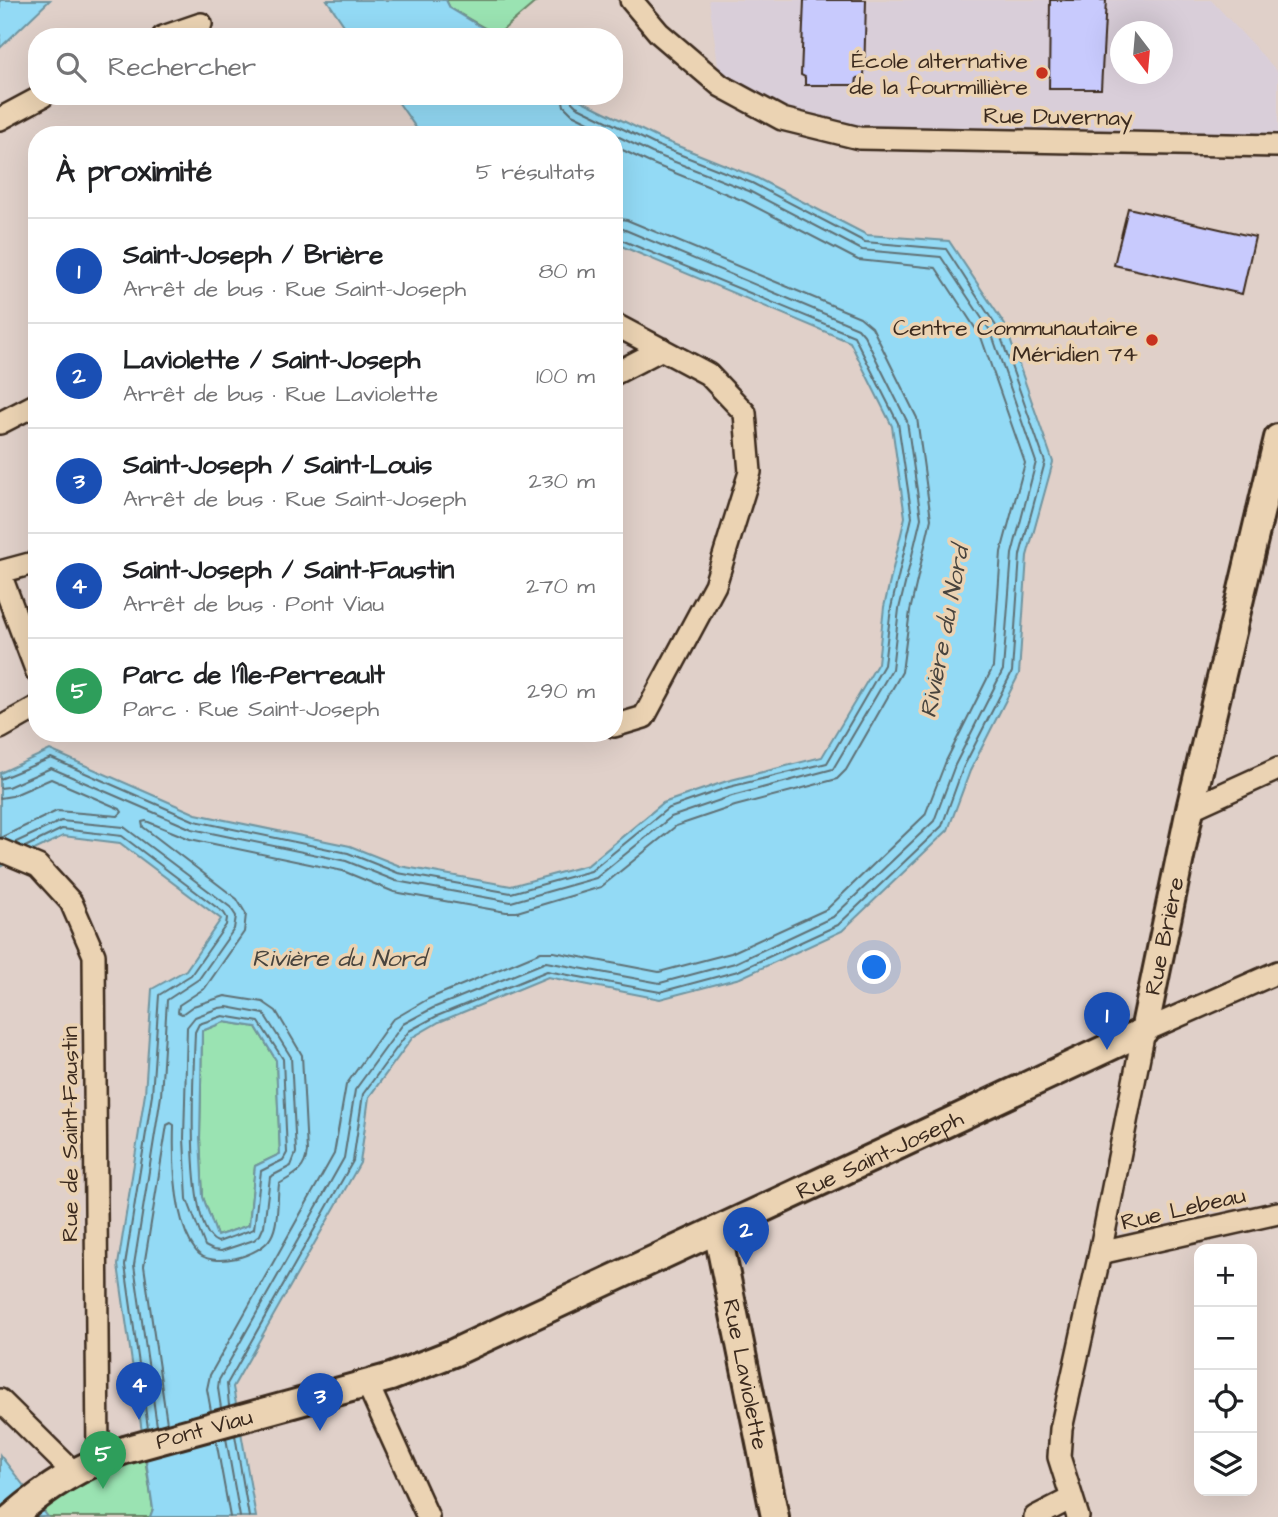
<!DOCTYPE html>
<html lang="fr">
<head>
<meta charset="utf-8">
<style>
  body { margin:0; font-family:"Architects Daughter",sans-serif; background:#f6f6f6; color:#202124 }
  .controls { position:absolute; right:21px; bottom:21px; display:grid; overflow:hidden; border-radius:14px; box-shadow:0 7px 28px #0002 }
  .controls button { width:63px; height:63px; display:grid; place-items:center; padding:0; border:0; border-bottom:2px solid #e0e0e0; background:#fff; color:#202124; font:35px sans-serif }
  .compass { position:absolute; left:1110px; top:21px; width:63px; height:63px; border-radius:50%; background:#fff; box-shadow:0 7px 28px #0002; rotate:164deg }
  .you { position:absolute; left:875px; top:968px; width:24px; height:24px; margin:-18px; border:5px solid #fff; border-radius:50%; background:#1a73e8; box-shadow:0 0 0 10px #1a73e833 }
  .badge { display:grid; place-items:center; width:46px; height:46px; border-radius:50%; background:#c8321e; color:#fff; font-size:23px; font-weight:700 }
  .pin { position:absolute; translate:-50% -58px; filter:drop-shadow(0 2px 4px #0008) }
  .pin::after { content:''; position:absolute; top:37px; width:24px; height:21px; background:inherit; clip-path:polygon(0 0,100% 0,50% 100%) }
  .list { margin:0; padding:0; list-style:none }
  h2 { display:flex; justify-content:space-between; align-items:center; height:91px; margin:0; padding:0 28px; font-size:30px }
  h2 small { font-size:23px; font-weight:400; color:#757577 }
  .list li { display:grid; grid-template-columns:46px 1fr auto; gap:21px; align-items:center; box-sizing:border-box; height:105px; padding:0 28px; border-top:2px solid #e0e0e0 }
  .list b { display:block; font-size:26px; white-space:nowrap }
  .list p { margin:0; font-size:23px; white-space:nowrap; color:#757577 }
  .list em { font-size:23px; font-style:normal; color:#757577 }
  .icon { flex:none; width:38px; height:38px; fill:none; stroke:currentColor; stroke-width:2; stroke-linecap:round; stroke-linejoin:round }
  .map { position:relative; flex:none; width:1278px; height:1517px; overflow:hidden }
  .search { position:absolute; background:#fff; box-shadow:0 7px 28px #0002; left:28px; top:28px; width:595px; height:77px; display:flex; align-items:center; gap:18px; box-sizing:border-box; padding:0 24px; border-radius:28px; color:#757577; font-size:26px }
  .panel { position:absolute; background:#fff; box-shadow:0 7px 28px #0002; left:28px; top:126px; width:595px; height:616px; border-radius:28px }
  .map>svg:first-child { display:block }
  .built { fill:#d9ced9; fill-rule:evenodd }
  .green { fill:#9ae3b2; stroke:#6a8668; stroke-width:2 }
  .water { fill:#93daf5; stroke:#70949f; stroke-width:2; fill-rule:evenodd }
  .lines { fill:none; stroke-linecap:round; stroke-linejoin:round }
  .shore { stroke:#5e7074; stroke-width:2 }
  .building { fill:#c8cafd; stroke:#3b2a1e; stroke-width:2 }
  .minor-casing { stroke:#3b2a1e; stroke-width:26 }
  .tertiary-casing { stroke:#3b2a1e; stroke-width:32 }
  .minor { stroke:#ebd3b3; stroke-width:21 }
  .tertiary { stroke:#ebd3b3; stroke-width:26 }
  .poi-dot { fill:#c8321e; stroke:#ebd3b3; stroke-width:2.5 }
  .labels { text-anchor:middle; stroke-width:7; stroke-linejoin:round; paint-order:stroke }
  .poi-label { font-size:23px; fill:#3b2a1e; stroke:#ebd3b3; text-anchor:end }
  .street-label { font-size:23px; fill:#3b2a1e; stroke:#ebd3b3 }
  .water-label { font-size:24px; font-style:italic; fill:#48443e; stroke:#ebd3b3 }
</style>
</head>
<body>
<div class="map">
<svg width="1278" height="1517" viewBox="0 0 1278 1517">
  <rect width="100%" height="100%" fill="#e0d0c9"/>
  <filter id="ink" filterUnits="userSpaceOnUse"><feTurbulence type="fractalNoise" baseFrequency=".0143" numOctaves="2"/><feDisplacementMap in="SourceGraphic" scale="14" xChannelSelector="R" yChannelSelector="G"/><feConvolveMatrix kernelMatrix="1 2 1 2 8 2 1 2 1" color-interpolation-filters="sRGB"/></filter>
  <g filter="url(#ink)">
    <path class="built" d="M 709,0 L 1211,0 L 1278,72 L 1278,146 L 859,138 L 721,86 ZM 1120,32 L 1162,32 L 1162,74 L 1120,74 Z"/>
    <path class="green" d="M 446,0 L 538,0 L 497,35 L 450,8 Z
      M 224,1022 L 256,1027 L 276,1060 L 280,1154 L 255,1166 L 249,1225 L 217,1236 L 203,1197 L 200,1138 L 202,1031 Z
      M 144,1452 L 153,1509 L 150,1517 L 48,1517 L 38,1506 L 73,1472 Z"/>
    <path class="water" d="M 0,0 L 50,0 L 0,48 Z
      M 327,0 L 446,0 L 450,8 L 498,37 L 352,37 Z
      M 394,96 L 572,96 L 658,138 L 755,177 L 867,235 L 949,241 L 1005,325 L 1053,462 L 1027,556 L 1019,674 L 970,771 L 948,830 L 842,931 L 740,978 L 660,999 L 548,977 L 439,1022 L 413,1037 L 369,1097 L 360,1163 L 233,1387 L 256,1517 L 150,1517 L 153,1509 L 118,1265 L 145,1094 L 152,989 L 186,970 L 221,919 L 120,843 L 63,836 L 0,867 L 0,773 L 50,750 L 196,814 L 350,846 L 400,866 L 511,886 L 588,865 L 663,803 L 727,781 L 822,757 L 878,663 L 884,607 L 905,517 L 892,426 L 850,342 L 614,243 L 614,135 L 421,135 ZM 224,1022 L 256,1027 L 276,1060 L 280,1154 L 255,1166 L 249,1225 L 217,1236 L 203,1197 L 200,1138 L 202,1031 Z
      M 0,1455 L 48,1517 L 0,1517 Z"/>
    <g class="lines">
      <path class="shore" d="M 0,779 L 51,758 L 195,821 L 348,853 L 398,873 L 511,893 L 591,871 L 667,809 L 729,787 L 827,763 L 884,665 L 891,608 L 912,517 L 898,423 L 854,336 L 614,237
        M 0,788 L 8,787 L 51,768 L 192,829 L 346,861 L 396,881 L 511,902 L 596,878 L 671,817 L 732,796 L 833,769 L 892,669 L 899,609 L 921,518 L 907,421 L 864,335 L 858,328 L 623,229 L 614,228
        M 0,798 L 12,796 L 51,779 L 120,809 L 122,812 L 118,816 L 57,811 L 0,838
        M 14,843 L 61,821 L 124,827 L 230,907 L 236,916 L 234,929 L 199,979 L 167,1000 L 161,1096 L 134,1265 L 157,1426
        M 25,847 L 62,829 L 122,836 L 224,913 L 227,918 L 226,925 L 191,975 L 159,995 L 152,1095 L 125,1265 L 148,1428
        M 219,1008 L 227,1007 L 264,1014 L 291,1057 L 296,1153 L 291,1166 L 270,1177 L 264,1226 L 260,1235 L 254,1240 L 221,1251 L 213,1250 L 205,1246 L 187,1199 L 184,1138 L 187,1027 L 195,1017 Z
        M 223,1016 L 259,1022 L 283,1059 L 287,1153 L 283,1160 L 261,1171 L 254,1229 L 218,1242 C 183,1231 194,1066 195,1032 L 199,1024 Z
        M 229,1406 L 227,1384 L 353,1161 L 363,1094 L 409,1031 L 437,1016 L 547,971 L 660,992 L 738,971 L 838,925 L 942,826 L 963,768 L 1012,672 L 1020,555 L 1045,462 L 998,329 L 946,249 L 865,242 L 752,183 L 656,145 L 576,106 L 572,102 L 571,96
        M 221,1408 L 218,1388 L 219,1380 L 344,1158 L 355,1090 L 403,1024 L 433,1008 L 546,962 L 660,983 L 735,963 L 833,917 L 934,821 L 955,765 L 1003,670 L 1012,554 L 1036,462 L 991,332 L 941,257 L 862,250 L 749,191 L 652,153 L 572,114 L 564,106 L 562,96
        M 211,1411 L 207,1389 L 210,1375 L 334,1154 L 346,1085 L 392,1020 L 428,999 L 541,952 L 554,952 L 659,972 L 731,953 L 827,909 L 925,815 L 946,761 L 993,667 L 1001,552 L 1025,463 L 981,337 L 936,268 L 858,260 L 744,201 L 648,162 L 614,146
        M 167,1423 L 144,1266 L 167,1125 L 171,1123 L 174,1125 C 173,1160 174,1223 196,1251 C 211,1270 261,1256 271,1237 C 279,1223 277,1200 279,1184 C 294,1175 305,1171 307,1152 L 302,1055 L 276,1011 L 263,1002 L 225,996 L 193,1006 L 182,1014 L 178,1012 L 179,1005 L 205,988 L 244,932 L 246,914 L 237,899 L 143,827 L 142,822 L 146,821 L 190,839 L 343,871 L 394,892 L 506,912 L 517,912 L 601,887 L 676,826 L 735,806 L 837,779 L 846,770 L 902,672 L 910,611 L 931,519 L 917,418 L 872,327 L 860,317 L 627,220 L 614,218
        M 235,1435 L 249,1517
        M 226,1438 L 240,1517
        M 216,1440 L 230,1517"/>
    </g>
    <path class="building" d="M 804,0 L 866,0 L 864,77 L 857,78 L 856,85 L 805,85 L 805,77 L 801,75 Z
      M 1050,0 L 1106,0 L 1101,89 L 1049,89 Z
      M 1128,208 L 1255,237 L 1242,294 L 1114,265 Z"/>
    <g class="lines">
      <defs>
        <path id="minor" d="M 631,0 L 659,33 L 721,86 L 782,119 L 859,138 L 1278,146
          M 163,37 L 201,24
          M 0,119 L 43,96
          M 614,324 L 708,374 L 745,413 L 750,472 L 715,585 L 644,717 L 614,726
          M 614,374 L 662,349
          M 0,423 L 37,404
          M 0,572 L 37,562
          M 0,574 L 37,672
          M 0,728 L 37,707
          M 1190,809 L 1278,769
          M 0,850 L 38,866 L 71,902 L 94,955 L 98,1459
          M 1100,1253 L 1278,1213
          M 367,1383 L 428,1517
          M 0,1400 L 73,1472
          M 1035,1517 L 1070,1499
          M 1078,1517 L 1059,1457 L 1061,1429 L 1100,1253 L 1144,1031 L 1278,972"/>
        <g id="tertiary">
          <path id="s1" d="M 717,1230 L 775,1517"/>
          <path id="s2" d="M 12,1517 C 48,1486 80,1466 125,1450 L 391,1377 L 453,1353 L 1144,1031 L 1190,809 L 1278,438"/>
        </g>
      </defs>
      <use href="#minor" class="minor-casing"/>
      <use href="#tertiary" class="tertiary-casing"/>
      <use href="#minor" class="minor"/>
      <use href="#tertiary" class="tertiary"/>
    </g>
  </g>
  <g class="poi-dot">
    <circle cx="1042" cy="73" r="7"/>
    <circle cx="1152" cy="340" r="7"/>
  </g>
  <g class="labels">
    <g class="poi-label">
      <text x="1028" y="68">École alternative<tspan x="1028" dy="26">de la fourmillière</tspan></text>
      <text x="1138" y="335">Centre Communautaire<tspan x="1138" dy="26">Méridien 74</tspan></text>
    </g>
    <g class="street-label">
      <text transform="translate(1058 116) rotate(1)" y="8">Rue Duvernay</text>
      <text dy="8" stroke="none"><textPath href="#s2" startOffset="1334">Rue Brière</textPath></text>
      <text transform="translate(69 1134) rotate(-90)" y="8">Rue de Saint-Faustin</text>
      <text dy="8" stroke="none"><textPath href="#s2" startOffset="945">Rue Saint-Joseph</textPath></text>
      <text transform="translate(1183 1208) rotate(-13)" y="8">Rue Lebeau</text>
      <text dy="8" stroke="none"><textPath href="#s1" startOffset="147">Rue Laviolette</textPath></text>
      <text dy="8" stroke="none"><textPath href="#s2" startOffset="214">Pont Viau</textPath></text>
    </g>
    <g class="water-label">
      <text transform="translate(944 632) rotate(-79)" y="8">Rivière du Nord</text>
      <text x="339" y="966">Rivière du Nord</text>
    </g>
  </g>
</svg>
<div class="controls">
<button>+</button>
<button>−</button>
<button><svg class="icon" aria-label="locate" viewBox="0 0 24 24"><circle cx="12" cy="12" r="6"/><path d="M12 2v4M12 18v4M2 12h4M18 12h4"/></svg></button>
<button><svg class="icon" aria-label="layers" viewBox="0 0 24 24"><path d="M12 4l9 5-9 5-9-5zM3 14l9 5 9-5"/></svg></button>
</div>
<svg class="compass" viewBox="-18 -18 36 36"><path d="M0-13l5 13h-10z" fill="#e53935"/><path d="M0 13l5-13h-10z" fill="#757577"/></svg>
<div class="you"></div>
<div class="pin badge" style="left:1107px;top:1050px;background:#1a4fb4">1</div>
<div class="pin badge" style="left:746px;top:1265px;background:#1a4fb4">2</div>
<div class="pin badge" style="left:320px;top:1431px;background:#1a4fb4">3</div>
<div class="pin badge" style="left:139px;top:1420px;background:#1a4fb4">4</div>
<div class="pin badge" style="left:103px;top:1489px;background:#2e9e5b">5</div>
<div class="search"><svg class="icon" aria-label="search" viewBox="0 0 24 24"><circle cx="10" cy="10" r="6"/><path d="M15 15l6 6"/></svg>Rechercher</div>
<section class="panel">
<h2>À proximité<small>5 résultats</small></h2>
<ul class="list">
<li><span class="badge" style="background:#1a4fb4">1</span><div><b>Saint-Joseph / Brière</b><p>Arrêt de bus · Rue Saint-Joseph</p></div><em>80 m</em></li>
<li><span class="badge" style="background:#1a4fb4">2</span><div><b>Laviolette / Saint-Joseph</b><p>Arrêt de bus · Rue Laviolette</p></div><em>100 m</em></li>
<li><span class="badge" style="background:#1a4fb4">3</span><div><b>Saint-Joseph / Saint-Louis</b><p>Arrêt de bus · Rue Saint-Joseph</p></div><em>230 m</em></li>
<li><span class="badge" style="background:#1a4fb4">4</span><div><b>Saint-Joseph / Saint-Faustin</b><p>Arrêt de bus · Pont Viau</p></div><em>270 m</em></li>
<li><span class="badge" style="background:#2e9e5b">5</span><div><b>Parc de l'Île-Perreault</b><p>Parc · Rue Saint-Joseph</p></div><em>290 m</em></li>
</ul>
</section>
</div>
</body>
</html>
